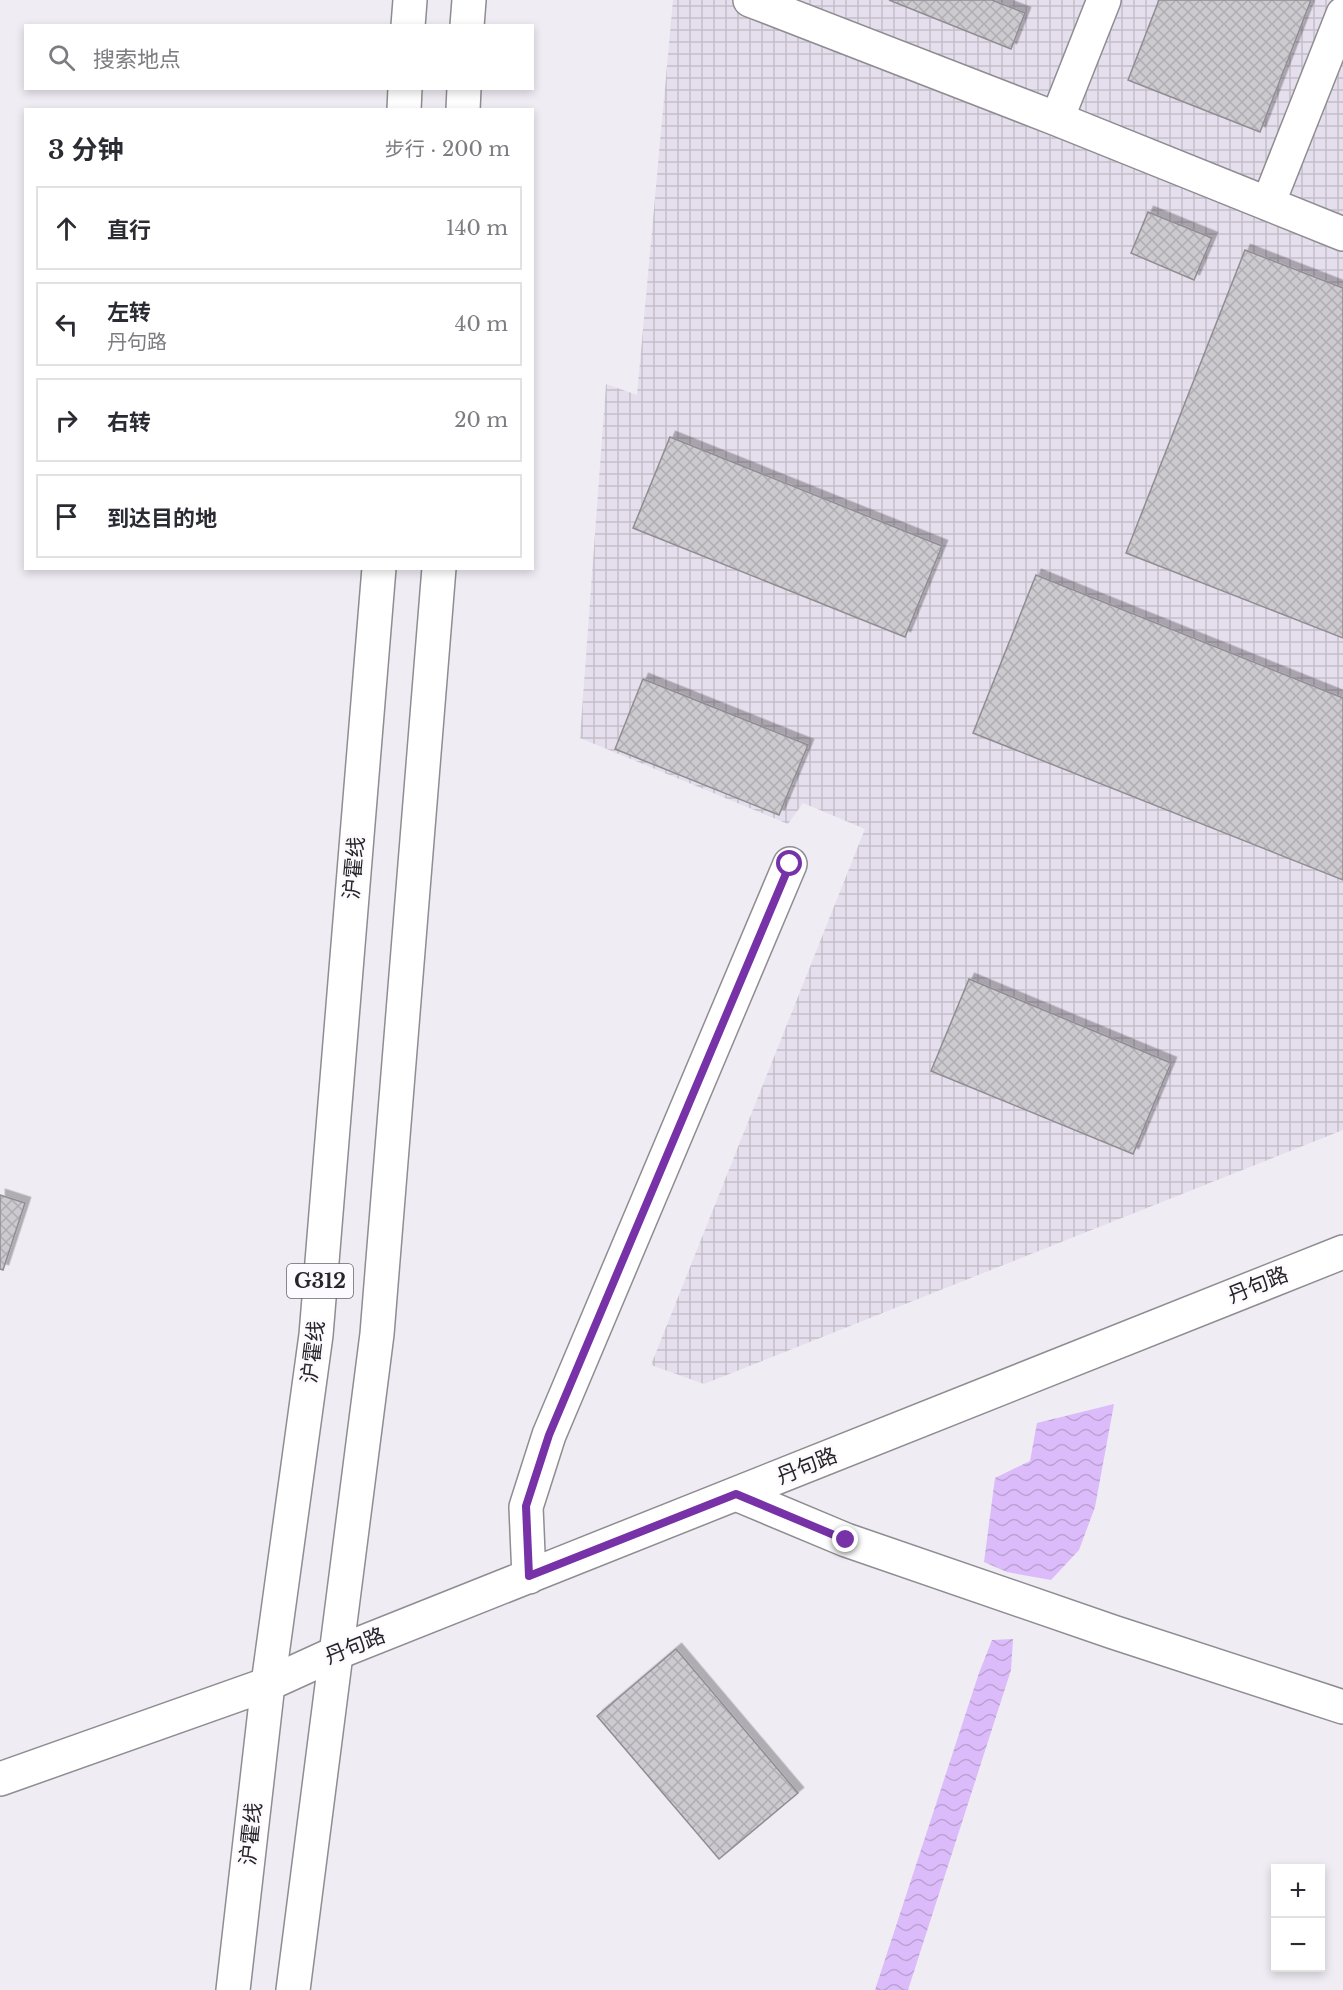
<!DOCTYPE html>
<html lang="zh">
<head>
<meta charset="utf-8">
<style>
  body { margin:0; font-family:"Libre Baskerville","Noto Sans SC",serif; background:#f2f2f3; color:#2b2b33 }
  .controls { position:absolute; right:18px; bottom:18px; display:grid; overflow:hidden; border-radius:0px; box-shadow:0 3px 9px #0003 }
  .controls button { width:54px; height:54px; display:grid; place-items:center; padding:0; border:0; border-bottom:2px solid #e1e1e2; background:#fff; color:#2b2b33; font:30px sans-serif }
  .stop { position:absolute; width:18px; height:18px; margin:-14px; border:4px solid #7632a6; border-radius:50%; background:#fff }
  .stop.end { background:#7632a6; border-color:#fff; box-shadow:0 2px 6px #0008 }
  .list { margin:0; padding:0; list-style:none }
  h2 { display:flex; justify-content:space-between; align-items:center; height:78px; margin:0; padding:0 24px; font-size:26px }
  h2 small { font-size:20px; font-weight:400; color:#7c7c81 }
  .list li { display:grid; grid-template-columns:39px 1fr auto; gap:18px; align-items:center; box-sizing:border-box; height:84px; margin:0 12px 12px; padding:0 12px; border:2px solid #e1e1e2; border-radius:0px }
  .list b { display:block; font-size:22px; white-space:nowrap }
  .list p { margin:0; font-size:20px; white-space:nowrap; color:#7c7c81 }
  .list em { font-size:20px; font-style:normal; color:#7c7c81 }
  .icon { flex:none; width:33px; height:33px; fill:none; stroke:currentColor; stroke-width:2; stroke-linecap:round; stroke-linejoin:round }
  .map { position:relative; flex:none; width:1343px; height:1990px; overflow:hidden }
  .search { position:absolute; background:#fff; box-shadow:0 3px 9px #0003; left:24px; top:24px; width:510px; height:66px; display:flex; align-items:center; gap:15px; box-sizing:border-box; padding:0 21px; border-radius:0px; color:#7c7c81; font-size:22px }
  .panel { position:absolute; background:#fff; box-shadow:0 3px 9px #0003; left:24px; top:108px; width:510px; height:462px; border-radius:0px }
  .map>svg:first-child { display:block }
  .industrial { fill:url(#industrial-grid) }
  .water { fill:url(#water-waves) }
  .building { fill:url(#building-cross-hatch); stroke:#908d93; stroke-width:1.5; filter:url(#shadow) }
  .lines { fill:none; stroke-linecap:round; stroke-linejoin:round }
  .minor-casing { stroke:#8f8c92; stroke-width:36 }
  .highway-casing { stroke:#8f8c92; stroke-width:36 }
  .minor { stroke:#fff; stroke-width:33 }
  .highway { stroke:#fff; stroke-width:33 }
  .route { stroke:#7632a6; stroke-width:8 }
  .labels { text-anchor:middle; stroke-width:5; stroke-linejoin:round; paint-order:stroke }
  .shield { fill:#fcfaff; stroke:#676568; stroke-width:1.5 }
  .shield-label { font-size:20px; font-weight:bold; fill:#272528 }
  .street-label { font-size:21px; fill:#272528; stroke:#fcfaff }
</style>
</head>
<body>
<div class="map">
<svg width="1343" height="1990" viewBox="0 0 1343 1990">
  <defs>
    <pattern id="industrial-grid" width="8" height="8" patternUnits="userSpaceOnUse" patternTransform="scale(1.5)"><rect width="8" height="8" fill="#e5deec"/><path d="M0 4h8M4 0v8" fill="none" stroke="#c4beca"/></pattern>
    <pattern id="water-waves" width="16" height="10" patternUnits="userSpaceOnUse" patternTransform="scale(1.5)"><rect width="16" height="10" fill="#dbbbf9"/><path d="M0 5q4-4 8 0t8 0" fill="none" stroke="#bca1d5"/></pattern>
    <pattern id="building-cross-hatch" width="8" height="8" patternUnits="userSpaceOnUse" patternTransform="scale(1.5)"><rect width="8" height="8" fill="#ccc9cf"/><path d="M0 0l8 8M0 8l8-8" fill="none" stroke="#afacb2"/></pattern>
    <filter id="shadow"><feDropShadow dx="5.5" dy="-5.5" stdDeviation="0" flood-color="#0004"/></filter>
  </defs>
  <rect width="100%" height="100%" fill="#efecf3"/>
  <path class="industrial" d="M 673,0 L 1343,0 L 1343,1130 L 704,1384 L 651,1365 L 865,829 L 803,803 L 788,824 L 580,738 L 606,384 L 637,395 Z"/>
  <path class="water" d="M 1114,1404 L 1095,1507 L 1079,1550 L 1051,1580 L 1007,1572 L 984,1562 L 995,1478 L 1030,1461 L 1037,1423 Z
    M 1013,1639 L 1011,1670 L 908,1990 L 875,1990 L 979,1673 L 992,1640 Z"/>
  <path class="building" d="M 889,0 L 992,0 L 1025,13 L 1011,49 Z
    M 1159,0 L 1311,0 L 1260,132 L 1128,80 Z
    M 1148,212 L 1212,238 L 1194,280 L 1131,253 Z
    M 1245,250 L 1343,288 L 1343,638 L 1126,553 Z
    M 670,437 L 942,546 L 905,637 L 633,528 Z
    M 1036,575 L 1343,698 L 1343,880 L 973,733 Z
    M 643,679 L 808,745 L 779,815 L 615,749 Z
    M 969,979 L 1171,1063 L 1133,1154 L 931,1071 Z
    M 0,1195 L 25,1203 L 3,1270 L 0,1269 Z
    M 676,1649 L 798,1793 L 719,1859 L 597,1716 Z"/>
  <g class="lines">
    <defs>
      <path id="minor" d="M 750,0 L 1057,119 L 1343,234
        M 1057,119 L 1104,0
        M 1268,204 L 1343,14
        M 736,1494 L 846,1540 L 1113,1632 L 1343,1707
        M 529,1577 L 526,1507 L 549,1435 L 790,864
        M 0,1779 L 268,1684 L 336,1653 L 1343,1252"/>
      <path id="highway" d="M 408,26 L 410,0
        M 467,26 L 469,0
        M 404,110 L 405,88
        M 463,110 L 464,88
        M 233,1990 L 268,1684 L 316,1335 L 379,568
        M 293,1990 L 377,1334 L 439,568"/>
    </defs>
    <use href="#minor" class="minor-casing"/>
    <use href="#highway" class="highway-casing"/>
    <use href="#minor" class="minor"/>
    <use href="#highway" class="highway"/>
  </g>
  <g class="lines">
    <path class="route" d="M 790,864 L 549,1435 L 526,1506 L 529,1576 L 736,1494 L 846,1540"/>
  </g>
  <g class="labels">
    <rect class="shield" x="287" y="1264" width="66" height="34" rx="4.5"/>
    <g class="shield-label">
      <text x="320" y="1288">G312</text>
    </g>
    <g class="street-label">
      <text transform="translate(354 868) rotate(-85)" y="7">沪霍线</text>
      <text transform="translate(1258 1285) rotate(-22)" y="7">丹句路</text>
      <text transform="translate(313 1352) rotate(-83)" y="7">沪霍线</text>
      <text transform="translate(807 1466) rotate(-22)" y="7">丹句路</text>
      <text transform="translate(355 1646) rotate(-22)" y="7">丹句路</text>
      <text transform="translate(251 1834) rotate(-84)" y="7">沪霍线</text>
    </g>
  </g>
</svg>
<div class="controls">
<button>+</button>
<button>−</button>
</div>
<div class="stop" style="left:790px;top:864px"></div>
<div class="stop end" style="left:846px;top:1540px"></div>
<div class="search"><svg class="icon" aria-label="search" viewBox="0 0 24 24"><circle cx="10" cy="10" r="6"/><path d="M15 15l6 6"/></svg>搜索地点</div>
<section class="panel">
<h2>3 分钟<small>步行 · 200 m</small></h2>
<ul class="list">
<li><svg class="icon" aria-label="ahead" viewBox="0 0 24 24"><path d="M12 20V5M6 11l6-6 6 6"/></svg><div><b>直行</b></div><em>140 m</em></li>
<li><svg class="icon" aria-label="left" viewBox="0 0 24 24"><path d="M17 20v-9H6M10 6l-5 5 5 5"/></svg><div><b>左转</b><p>丹句路</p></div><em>40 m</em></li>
<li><svg class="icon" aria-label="right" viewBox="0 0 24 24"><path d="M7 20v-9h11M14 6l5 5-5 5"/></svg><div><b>右转</b></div><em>20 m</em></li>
<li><svg class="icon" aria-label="arrive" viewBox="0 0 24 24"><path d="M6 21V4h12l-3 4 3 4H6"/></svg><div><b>到达目的地</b></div></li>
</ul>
</section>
</div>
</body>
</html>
